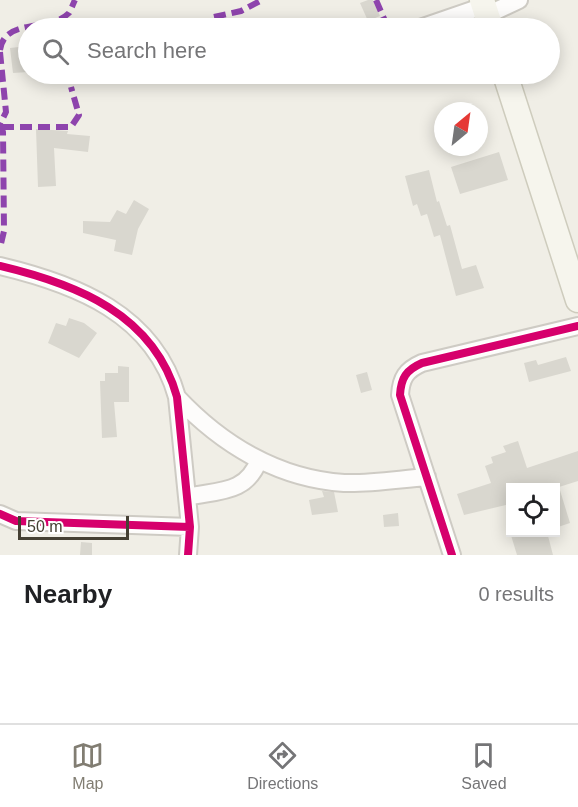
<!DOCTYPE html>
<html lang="en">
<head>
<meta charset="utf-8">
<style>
  body { margin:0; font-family:Arial,sans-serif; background:#f2f2f2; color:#202124 }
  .controls { position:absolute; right:18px; bottom:18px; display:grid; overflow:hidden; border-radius:0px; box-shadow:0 3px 15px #0003 }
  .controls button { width:54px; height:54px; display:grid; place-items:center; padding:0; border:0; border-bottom:2px solid #e0e0e0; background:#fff; color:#202124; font:30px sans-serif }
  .compass { position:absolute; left:434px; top:102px; width:54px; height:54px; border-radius:50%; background:#fff; box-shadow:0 3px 15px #0003; rotate:29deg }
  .scale { position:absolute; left:18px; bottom:15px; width:111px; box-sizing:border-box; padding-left:6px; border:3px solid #454033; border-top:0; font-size:16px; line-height:21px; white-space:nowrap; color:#454033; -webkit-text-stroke:4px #fff; paint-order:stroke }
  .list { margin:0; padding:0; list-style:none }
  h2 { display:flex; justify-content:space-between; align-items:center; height:78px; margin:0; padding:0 24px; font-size:26px }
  h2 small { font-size:20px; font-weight:400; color:#757577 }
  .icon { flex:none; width:33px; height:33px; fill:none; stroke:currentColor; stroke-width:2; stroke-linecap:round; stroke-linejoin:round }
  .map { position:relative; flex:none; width:578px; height:555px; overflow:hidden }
  .search { position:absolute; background:#fff; box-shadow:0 3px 15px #0003; left:18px; right:18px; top:18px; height:66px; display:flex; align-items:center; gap:15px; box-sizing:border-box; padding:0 21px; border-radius:33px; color:#757577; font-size:22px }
  .sheet { height:168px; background:#fff }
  nav { display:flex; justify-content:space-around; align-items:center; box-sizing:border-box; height:84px; border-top:2px solid #e0e0e0; background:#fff; font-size:16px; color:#757577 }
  nav a { display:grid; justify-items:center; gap:3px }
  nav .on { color:#817d72 }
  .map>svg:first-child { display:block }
  .building { fill:#d9d7cf }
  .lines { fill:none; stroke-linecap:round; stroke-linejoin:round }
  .minor-casing { stroke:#cecbc4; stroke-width:20 }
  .secondary-casing { stroke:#ceccbd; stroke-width:27 }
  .minor { stroke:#fdfcfb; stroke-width:16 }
  .secondary { stroke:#f6f5ed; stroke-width:24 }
  .quiet { stroke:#8e44ad; stroke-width:6; stroke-dasharray:12 6; stroke-linecap:butt }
  .cycleway-casing { stroke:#fff; stroke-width:11 }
  .cycleway { stroke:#d6006c; stroke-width:8 }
</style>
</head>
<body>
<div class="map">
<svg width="578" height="555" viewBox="0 0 578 555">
  <rect width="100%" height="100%" fill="#f0eee6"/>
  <path class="building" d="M 368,0 L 373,0 L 380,16 L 368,21 L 360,3 Z
    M 28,46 L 28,72 L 13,73 L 10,48 Z
    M 36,129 L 68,131 L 67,134 L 90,136 L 88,152 L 54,148 L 56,186 L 38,187 Z
    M 499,152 L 508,180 L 460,194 L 451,167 Z
    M 429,170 L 437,202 L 439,201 L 447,226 L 450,225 L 462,269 L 476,265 L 484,288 L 456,296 L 440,235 L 434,237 L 427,214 L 421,216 L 417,204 L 413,206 L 405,176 Z
    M 134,200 L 149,209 L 138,229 L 132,255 L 114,251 L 116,240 L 83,233 L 83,221 L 110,222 L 117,210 L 126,214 Z
    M 69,318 L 84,323 L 97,333 L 79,358 L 48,343 L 56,323 L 66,326 Z
    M 566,357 L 571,371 L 529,382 L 524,363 L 536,360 L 538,365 Z
    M 118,366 L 129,367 L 129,402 L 114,402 L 117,437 L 102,438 L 100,381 L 105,381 L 105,373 L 118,373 Z
    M 367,372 L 372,390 L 361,393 L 356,375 Z
    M 518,441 L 527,468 L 578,451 L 578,481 L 559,487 L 570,523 L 555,528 L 555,488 L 510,488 L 510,504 L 464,515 L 457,494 L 491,483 L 485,466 L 493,463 L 491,457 L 506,452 L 503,446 Z
    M 322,491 L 334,492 L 338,512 L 312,515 L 309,500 L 324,497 Z
    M 398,513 L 399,526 L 384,527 L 383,515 Z
    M 510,532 L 547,532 L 553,555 L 517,555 Z
    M 81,542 L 92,543 L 92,555 L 80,555 Z"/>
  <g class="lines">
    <defs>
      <path id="minor" d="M 487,15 L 519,0
        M 398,28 L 420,28 L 484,6
        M 0,266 C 76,284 154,314 177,397 L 190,527 L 188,555
        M 177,397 C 221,444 278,479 344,483 C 371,484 400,479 427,477
        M 187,497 C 219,490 246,494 259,460
        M 0,514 L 16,521 L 190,527
        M 452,555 L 400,395 C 401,378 406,370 422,363 L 578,326"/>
      <path id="secondary" d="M 482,0 L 491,28
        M 505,74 L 578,300"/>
    </defs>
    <use href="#minor" class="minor-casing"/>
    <use href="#secondary" class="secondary-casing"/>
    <use href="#minor" class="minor"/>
    <use href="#secondary" class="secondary"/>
    <path class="quiet" d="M 376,0 L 388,28
      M 214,17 L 241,11 L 262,0
      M 0,50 C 5,17 49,33 69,13 C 71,10 73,4 75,0
      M 0,52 L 6,112 L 0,124
      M 0,124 L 3,132 L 4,231 L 0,248
      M 2,127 L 71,127 L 79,115 L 71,87"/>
    <defs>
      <path id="cycleway" d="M 0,266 C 76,284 154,314 177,397 L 190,527 L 188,555
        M 0,514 L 16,521 L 190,527
        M 452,555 L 400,395 C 401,378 406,370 422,363 L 578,326"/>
    </defs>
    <use href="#cycleway" class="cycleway-casing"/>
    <use href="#cycleway" class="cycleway"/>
  </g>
</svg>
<div class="controls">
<button><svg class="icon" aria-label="locate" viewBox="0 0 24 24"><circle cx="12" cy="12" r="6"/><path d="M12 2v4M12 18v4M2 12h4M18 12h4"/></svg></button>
</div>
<svg class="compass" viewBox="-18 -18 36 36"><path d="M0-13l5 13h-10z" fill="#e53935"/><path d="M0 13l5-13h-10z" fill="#757577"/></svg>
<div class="scale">50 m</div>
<div class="search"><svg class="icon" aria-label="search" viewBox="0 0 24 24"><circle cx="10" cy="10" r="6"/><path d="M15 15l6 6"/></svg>Search here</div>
</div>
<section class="sheet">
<h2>Nearby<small>0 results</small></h2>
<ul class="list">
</ul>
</section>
<nav>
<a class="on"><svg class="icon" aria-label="map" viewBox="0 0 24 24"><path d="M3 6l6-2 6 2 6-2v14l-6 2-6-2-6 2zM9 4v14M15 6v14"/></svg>Map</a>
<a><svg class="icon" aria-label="directions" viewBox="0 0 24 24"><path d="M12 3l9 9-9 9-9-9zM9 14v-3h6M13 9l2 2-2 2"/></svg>Directions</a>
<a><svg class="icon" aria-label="saved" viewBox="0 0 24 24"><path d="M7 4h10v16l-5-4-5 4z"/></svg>Saved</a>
</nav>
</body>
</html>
